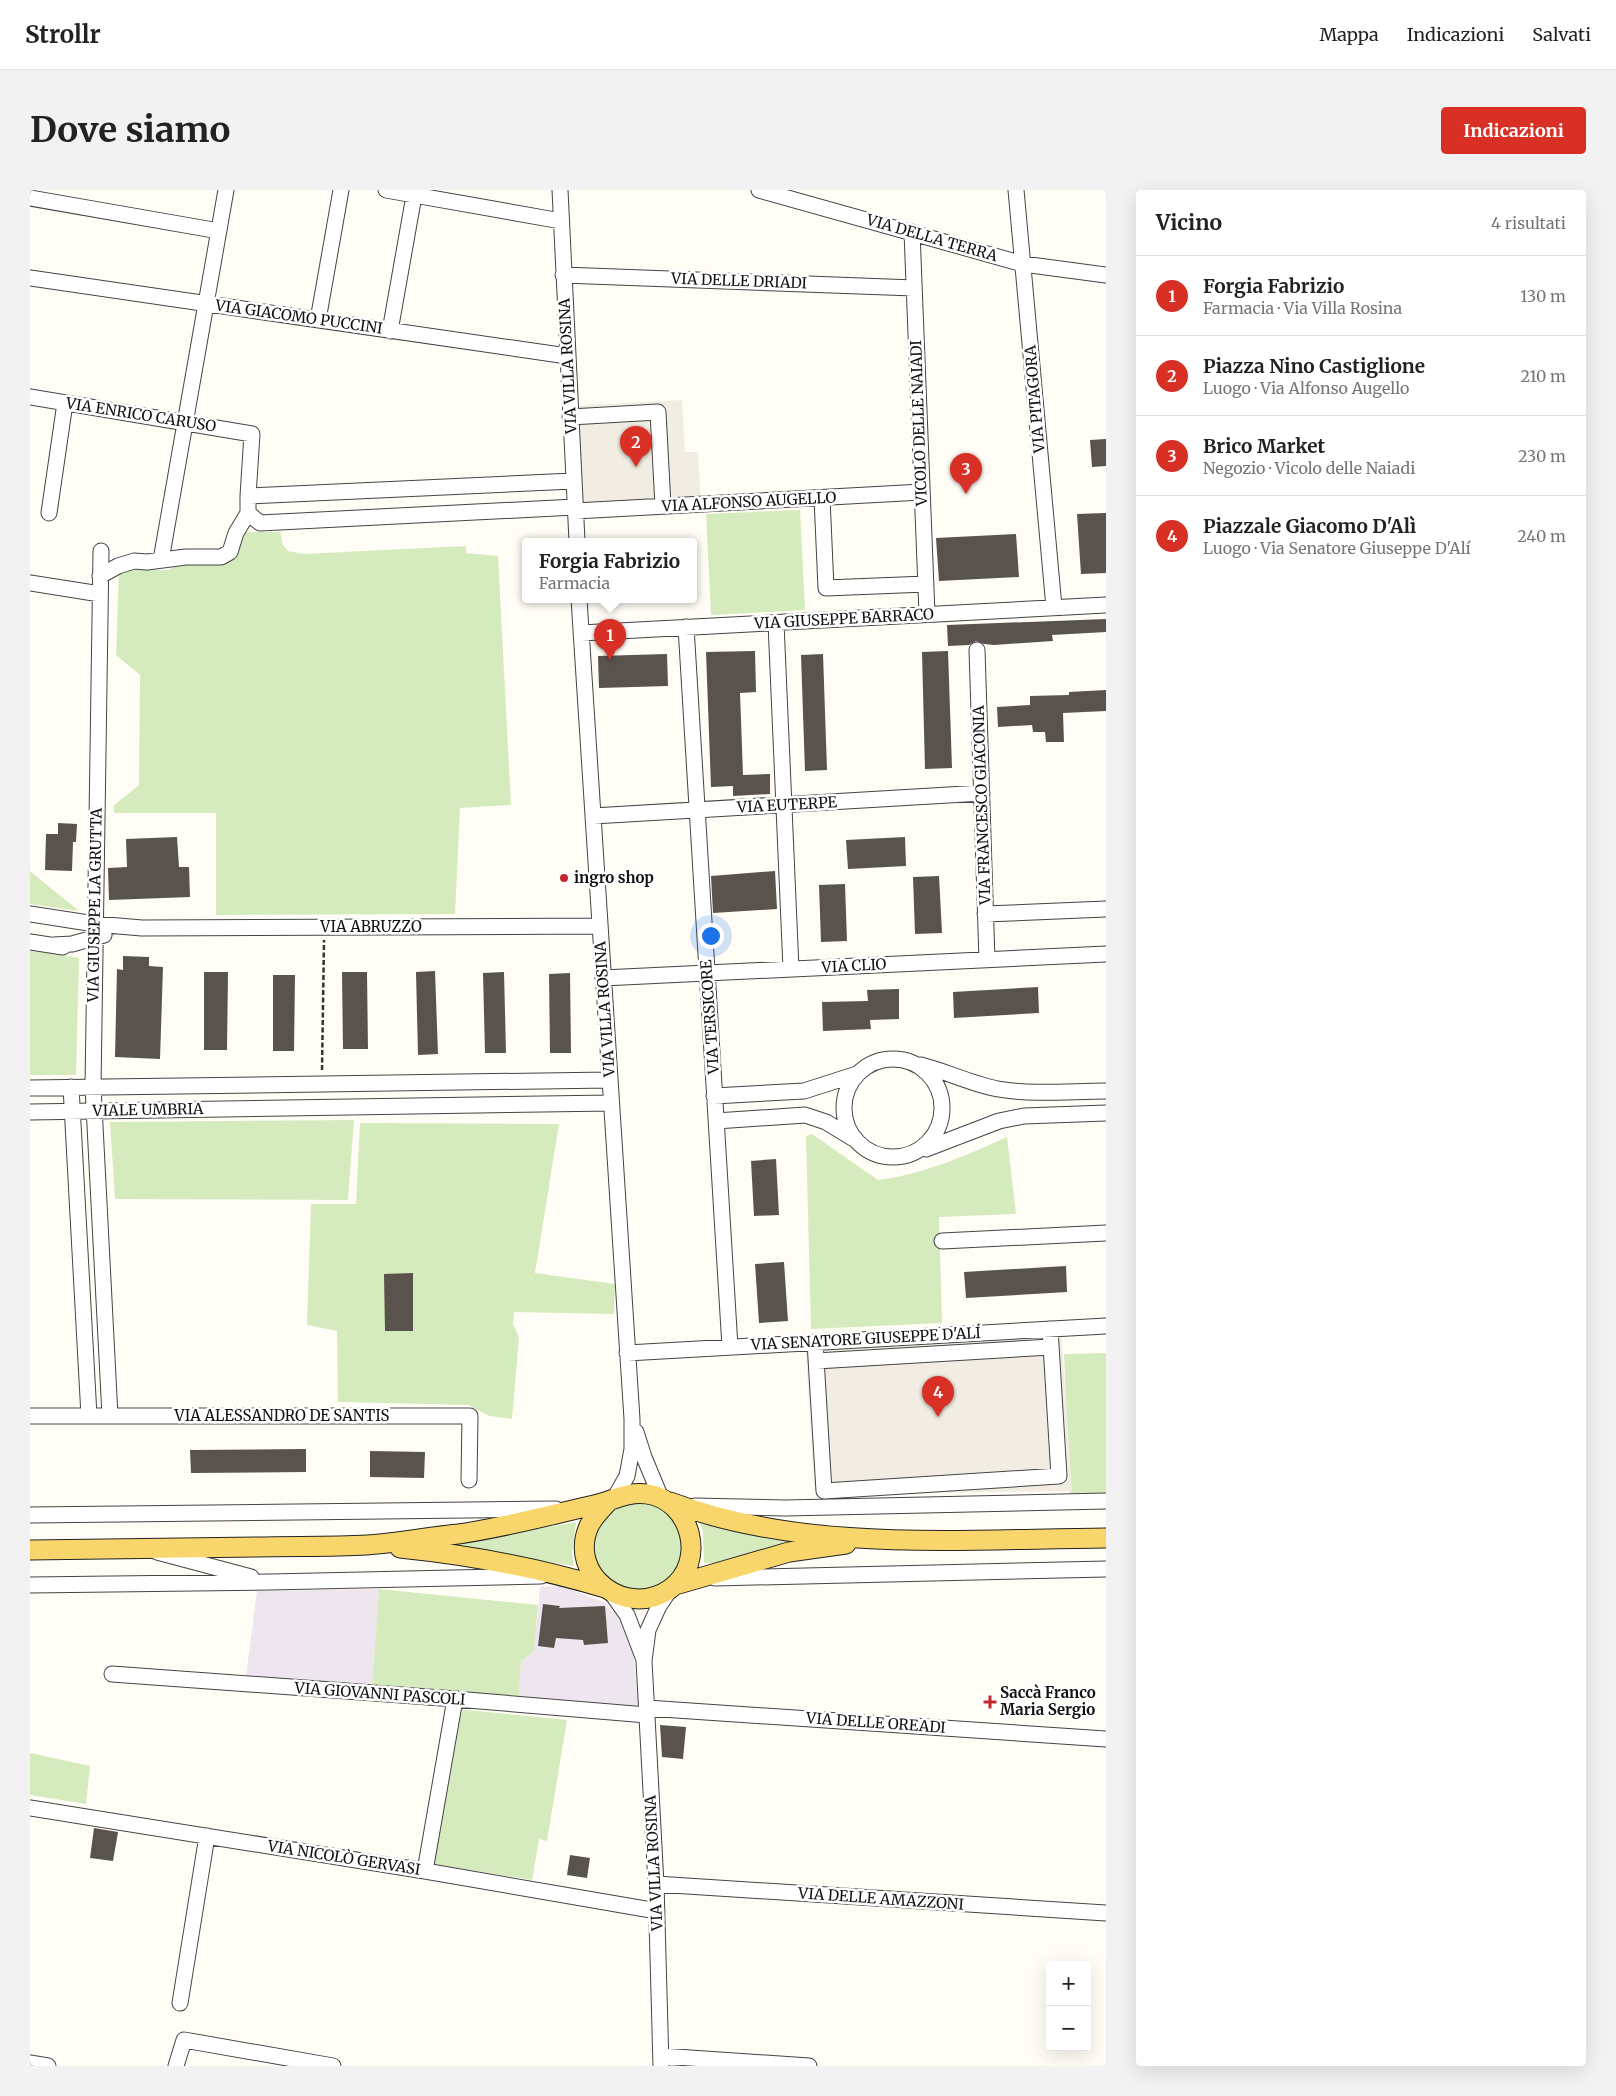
<!DOCTYPE html>
<html lang="it">
<head>
<meta charset="utf-8">
<style>
  body { margin:0; font-family:Merriweather,serif; background:#f2f2f2; color:#222 }
  .controls { position:absolute; right:15px; bottom:15px; display:grid; overflow:hidden; border-radius:5px; box-shadow:0 5px 20px #0002 }
  .controls button { width:45px; height:45px; display:grid; place-items:center; padding:0; border:0; border-bottom:1px solid #e0e0e0; background:#fff; color:#222; font:25px sans-serif }
  .you { position:absolute; left:680px; top:745px; width:18px; height:18px; margin:-12px; border:4px solid #fff; border-radius:50%; background:#1a73e8; box-shadow:0 0 0 8px #1a73e833 }
  .badge { display:grid; place-items:center; width:32px; height:32px; border-radius:50%; background:#d93025; color:#fff; font-size:16px; font-weight:700 }
  .pin { position:absolute; translate:-50% -41px; filter:drop-shadow(0 1px 2px #0008) }
  .pin::after { content:''; position:absolute; top:26px; width:18px; height:15px; background:inherit; clip-path:polygon(0 0,100% 0,50% 100%) }
  .popup { position:absolute; left:492px; top:348px; width:175px; height:65px; box-sizing:border-box; display:grid; place-content:center; border-radius:5px; background:#fff; filter:drop-shadow(0 1px 4px #0005); font-size:16px; white-space:nowrap; color:#767676 }
  .popup b { font-size:19px; color:#222 }
  .popup::after { content:''; position:absolute; left:50%; top:100%; margin-left:-10px; border:10px solid transparent; border-top-color:#fff }
  .list { margin:0; padding:0; list-style:none }
  h2 { display:flex; justify-content:space-between; align-items:center; height:65px; margin:0; padding:0 20px; font-size:21px }
  h2 small { font-size:16px; font-weight:400; color:#767676 }
  .list li { display:grid; grid-template-columns:32px 1fr auto; gap:15px; align-items:center; box-sizing:border-box; height:80px; padding:0 20px; border-top:1px solid #e0e0e0 }
  .list b { display:block; font-size:19px; white-space:nowrap }
  .list p { margin:0; font-size:16px; white-space:nowrap; color:#767676 }
  .list em { font-size:16px; font-style:normal; color:#767676 }
  .map { position:relative; flex:none; width:1076px; height:1876px; overflow:hidden; border-radius:5px }
  header { display:flex; align-items:center; gap:30px; box-sizing:border-box; height:70px; padding:0 25px; background:#fff; border-bottom:1px solid #e0e0e0 }
  header strong { font-size:24px }
  nav { display:flex; gap:28px; margin-inline-start:auto; font-size:18px }
  .intro { display:flex; align-items:center; justify-content:space-between; box-sizing:border-box; height:120px; padding:0 30px }
  h1 { margin:0; font-size:35px }
  .button { padding:12px 22px; border-radius:5px; background:#d93025; color:#fff; font-size:18px; font-weight:700 }
  main { display:flex; gap:30px; padding:0 30px }
  aside { flex:1; background:#fff; border-radius:5px; box-shadow:0 5px 20px #0002 }
  .map>svg:first-child { display:block }
  .industrial { fill:#eee6ef }
  .green { fill:#d5ebbd }
  .plaza { fill:#f1ede2 }
  .building { fill:#5a524d }
  .lines { fill:none; stroke-linecap:round; stroke-linejoin:round }
  .minor-casing { stroke:#444; stroke-width:17 }
  .major-casing { stroke:#222; stroke-width:21 }
  .path { stroke:#333; stroke-width:2.5; stroke-dasharray:5 2.5; stroke-linecap:butt }
  .minor { stroke:#fff; stroke-width:15 }
  .major { stroke:#f9d66b; stroke-width:19 }
  .poi-dot { fill:#c4262e; stroke:#fff; stroke-width:2 }
  .labels { text-anchor:middle; stroke-width:5; stroke-linejoin:round; paint-order:stroke }
  .street-label { font-size:15px; fill:#111; stroke:#fff }
  .poi-label { font-size:15px; font-weight:bold; fill:#111; stroke:#fff; text-anchor:start }
</style>
</head>
<body>
<header>
<strong>Strollr</strong>
<nav><a>Mappa</a><a>Indicazioni</a><a>Salvati</a></nav>
</header>
<div class="intro"><h1>Dove siamo</h1><a class="button">Indicazioni</a></div>
<main>
<div class="map">
<svg width="1076" height="1876" viewBox="0 0 1076 1876">
  <rect width="100%" height="100%" fill="#fffdf5"/>
  <path class="industrial" d="M 531,1396 L 574,1412 L 591,1431 L 603,1456 L 608,1516 L 489,1509 L 491,1471 L 504,1460 L 510,1397 Z
    M 349,1399 L 342,1496 L 216,1486 L 227,1401 Z"/>
  <path class="green" d="M 770,320 L 775,420 L 681,425 L 676,324 Z
    M 213,342 L 250,342 L 253,355 L 258,361 L 273,364 L 436,356 L 436,363 L 468,366 L 481,615 L 430,618 L 425,724 L 186,725 L 186,623 L 84,623 L 84,615 L 109,595 L 110,485 L 86,465 L 89,382 L 96,377 L 127,380 L 138,380 L 157,371 L 189,371 Z
    M 0,681 L 49,721 L 0,714 Z
    M 0,760 L 49,768 L 46,885 L 0,885 Z
    M 324,930 L 318,1010 L 85,1009 L 80,932 Z
    M 330,933 L 529,934 L 505,1083 L 585,1094 L 584,1124 L 484,1122 L 483,1134 L 489,1147 L 482,1229 L 459,1226 L 439,1215 L 308,1212 L 307,1141 L 277,1135 L 281,1014 L 326,1014 Z
    M 782,944 L 848,990 C 894,984 935,966 977,947 L 986,1024 L 909,1027 L 912,1133 L 781,1139 L 776,946 Z
    M 1076,1163 L 1076,1309 L 1040,1310 L 1034,1164 Z
    M 603,1311 C 619,1312 640,1315 648,1332 C 652,1341 653,1353 655,1363 L 639,1392 L 608,1403 C 598,1399 583,1396 576,1389 C 560,1373 560,1346 573,1328 C 580,1319 592,1315 603,1311 Z
    M 668,1329 L 764,1349 L 764,1353 L 687,1373 L 674,1373 L 673,1341 Z
    M 546,1332 L 542,1364 L 544,1376 L 417,1355 Z
    M 349,1399 L 508,1415 L 504,1461 L 491,1471 L 489,1509 L 342,1496 Z
    M 427,1519 L 537,1530 L 517,1651 L 509,1649 L 502,1690 L 403,1674 Z
    M 0,1563 L 60,1576 L 56,1614 L 0,1605 Z"/>
  <path class="plaza" d="M 652,210 L 655,262 L 668,262 L 671,314 L 545,321 L 539,216 Z
    M 1031,1138 L 1042,1301 L 785,1305 L 775,1153 Z"/>
  <path class="building" d="M 1076,249 L 1076,276 L 1062,277 L 1060,250 Z
    M 1076,323 L 1076,383 L 1051,384 L 1047,324 Z
    M 986,344 L 989,387 L 909,391 L 906,348 Z
    M 1076,429 L 1076,442 L 1022,445 L 1023,451 L 964,455 L 954,454 L 946,451 L 939,455 L 918,456 L 917,435 Z
    M 725,461 L 726,502 L 710,503 L 713,585 L 740,584 L 740,604 L 703,606 L 703,596 L 681,597 L 676,462 Z
    M 918,461 L 922,578 L 895,579 L 892,462 Z
    M 637,464 L 638,496 L 569,498 L 568,466 Z
    M 793,464 L 797,580 L 775,581 L 771,465 Z
    M 1076,500 L 1076,521 L 1033,523 L 1034,552 L 1016,552 L 1015,542 L 1003,542 L 1002,535 L 968,537 L 967,517 L 1000,515 L 1000,506 L 1039,505 L 1039,502 Z
    M 28,633 L 47,634 L 46,652 L 43,652 L 42,681 L 15,680 L 16,644 L 28,644 Z
    M 147,647 L 149,677 L 159,677 L 160,707 L 79,710 L 78,678 L 97,677 L 96,649 Z
    M 875,647 L 876,676 L 818,679 L 816,650 Z
    M 745,681 L 747,719 L 683,723 L 681,686 Z
    M 909,686 L 912,743 L 885,744 L 883,687 Z
    M 815,694 L 817,751 L 791,752 L 789,695 Z
    M 93,766 L 119,767 L 119,776 L 133,777 L 130,869 L 85,867 L 87,779 L 93,780 Z
    M 405,781 L 408,864 L 388,865 L 386,782 Z
    M 174,782 L 198,782 L 197,860 L 174,860 Z
    M 312,782 L 337,782 L 338,859 L 313,859 Z
    M 474,782 L 476,863 L 455,863 L 453,783 Z
    M 540,783 L 541,863 L 520,863 L 519,784 Z
    M 243,785 L 265,785 L 264,861 L 243,861 Z
    M 1008,797 L 1009,823 L 924,828 L 923,802 Z
    M 869,799 L 869,829 L 840,830 L 841,839 L 793,841 L 792,812 L 838,811 L 837,800 Z
    M 746,969 L 749,1025 L 724,1026 L 721,971 Z
    M 754,1072 L 758,1131 L 729,1133 L 725,1074 Z
    M 1036,1076 L 1037,1102 L 936,1108 L 934,1082 Z
    M 383,1083 L 383,1141 L 355,1141 L 354,1084 Z
    M 276,1259 L 276,1282 L 161,1283 L 160,1260 Z
    M 340,1261 L 395,1262 L 394,1288 L 340,1287 Z
    M 513,1414 L 530,1416 L 529,1418 L 575,1416 L 578,1453 L 554,1455 L 553,1450 L 526,1448 L 524,1458 L 508,1456 Z
    M 630,1535 L 656,1537 L 653,1569 L 632,1567 Z
    M 64,1638 L 88,1642 L 83,1671 L 60,1668 Z
    M 540,1665 L 560,1668 L 557,1688 L 537,1685 Z"/>
  <g class="lines">
    <defs>
      <path id="minor" d="M 356,0 L 531,31
        M 530,0 L 547,351
        M 729,0 L 993,74 L 1076,85
        M 986,0 L 1024,417
        M 0,8 L 189,41
        M 882,42 L 897,424
        M 533,85 L 884,98
        M 0,88 L 537,166
        M 288,130 L 311,0
        M 360,141 L 385,0
        M 0,207 L 222,244 L 218,306 L 543,291
        M 540,227 L 628,222 L 633,316
        M 218,306 L 218,323 L 230,333 L 545,317
        M 792,308 L 796,398 L 896,394
        M 545,321 L 892,302
        M 19,323 L 35,213
        M 71,361 L 63,897 L 80,1226
        M 131,370 L 196,0
        M 70,386 L 88,376 L 104,371 L 117,372 L 156,367 L 191,367 L 200,362 L 206,343 L 218,323
        M 0,393 L 70,404
        M 549,409 L 602,1229 L 602,1259 L 597,1286 L 584,1309
        M 746,433 L 761,779
        M 656,437 L 700,1157
        M 551,443 L 1076,415
        M 947,460 L 957,770
        M 563,626 L 952,603
        M 0,724 L 65,734 L 112,738 L 570,736
        M 955,724 L 1076,719
        M 0,752 L 33,757
        M 24,755 L 42,754 L 74,745
        M 573,788 L 1076,764
        M814 918a49 49 0 1 1 98 0a49 49 0 1 1-98 0Z
        M 891,875 C 918,882 942,894 968,899 C 1003,905 1041,901 1076,901
        M 41,897 L 59,1226
        M 0,898 L 579,890
        M 684,906 L 774,901 L 827,884
        M 0,922 L 581,913
        M 686,931 L 775,925 L 796,932 L 824,949
        M 896,959 L 969,931 L 994,926 L 1076,923
        M 912,1051 L 1076,1043
        M 785,1152 L 794,1301 L 1029,1286 L 1020,1139
        M 597,1163 L 1076,1136
        M 786,1171 L 1021,1157
        M 0,1226 L 440,1226 L 439,1290
        M 606,1242 L 614,1267 L 631,1308
        M 665,1316 L 755,1318 L 1076,1311
        M 0,1325 L 526,1319
        M 127,1362 L 221,1387
        M 685,1388 L 1076,1379
        M 0,1395 L 240,1392 L 511,1386
        M 580,1401 L 597,1425 L 613,1467
        M 82,1484 L 425,1509 L 617,1525
        M 617,1518 L 1076,1549
        M 0,1618 L 395,1681 L 627,1721
        M 395,1681 L 425,1509
        M 626,1694 L 1076,1723
        M 150,1813 L 177,1646
        M 631,1866 L 779,1876
        M 0,1873 L 18,1876
        M 146,1876 L 154,1850 L 303,1876
        M 631,1876 L 626,1694 L 614,1471 L 618,1440 L 629,1416 L 641,1398"/>
      <path id="major" d="M 640,1312 C 775,1363 935,1349 1076,1348
        M 370,1358 C 439,1365 509,1378 575,1398
        M 0,1360 C 75,1359 151,1358 226,1357 C 263,1356 300,1357 337,1355 C 367,1353 398,1347 428,1344 C 472,1338 520,1325 564,1315 C 582,1311 598,1301 617,1304 C 661,1310 678,1372 640,1399 C 597,1429 537,1386 559,1336 C 564,1326 571,1319 579,1311
        M 645,1395 L 759,1362 L 816,1354"/>
    </defs>
    <use href="#minor" class="minor-casing"/>
    <use href="#major" class="major-casing"/>
    <path class="path" d="M 292,880 L 294,750"/>
    <use href="#minor" class="minor"/>
    <use href="#major" class="major"/>
  </g>
  <g class="poi-dot">
    <circle cx="534" cy="688" r="5"/>
    <path d="M957.5 1504.5h5v5h5v5h-5v5h-5v-5h-5v-5h5z"/>
  </g>
  <g class="labels">
    <g class="street-label">
      <text transform="translate(902 48) rotate(16)" y="5">VIA DELLA TERRA</text>
      <text transform="translate(709 91) rotate(2)" y="5">VIA DELLE DRIADI</text>
      <text transform="translate(269 127) rotate(8)" y="5">VIA GIACOMO PUCCINI</text>
      <text transform="translate(538 176) rotate(-93)" y="5">VIA VILLA ROSINA</text>
      <text transform="translate(1005 209) rotate(-95)" y="5">VIA PITAGORA</text>
      <text transform="translate(111 225) rotate(9)" y="5">VIA ENRICO CARUSO</text>
      <text transform="translate(889 233) rotate(-92)" y="5">VICOLO DELLE NAIADI</text>
      <text transform="translate(719 312) rotate(-3)" y="5">VIA ALFONSO AUGELLO</text>
      <text transform="translate(814 429) rotate(-3)" y="5">VIA GIUSEPPE BARRACO</text>
      <text transform="translate(757 615) rotate(-3)" y="5">VIA EUTERPE</text>
      <text transform="translate(952 615) rotate(-92)" y="5">VIA FRANCESCO GIACONIA</text>
      <text transform="translate(65 715) rotate(-89)" y="5">VIA GIUSEPPE LA GRUTTA</text>
      <text x="341" y="742">VIA ABRUZZO</text>
      <text transform="translate(824 776) rotate(-3)" y="5">VIA CLIO</text>
      <text transform="translate(575 819) rotate(-94)" y="5">VIA VILLA ROSINA</text>
      <text transform="translate(680 827) rotate(-94)" y="5">VIA TERSICORE</text>
      <text transform="translate(118 920) rotate(-1)" y="5">VIALE UMBRIA</text>
      <text transform="translate(836 1149) rotate(-3)" y="5">VIA SENATORE GIUSEPPE D'ALÍ</text>
      <text x="252" y="1231">VIA ALESSANDRO DE SANTIS</text>
      <text transform="translate(350 1504) rotate(4)" y="5">VIA GIOVANNI PASCOLI</text>
      <text transform="translate(846 1533) rotate(4)" y="5">VIA DELLE OREADI</text>
      <text transform="translate(314 1668) rotate(9)" y="5">VIA NICOLÒ GERVASI</text>
      <text transform="translate(624 1673) rotate(-93)" y="5">VIA VILLA ROSINA</text>
      <text transform="translate(851 1709) rotate(4)" y="5">VIA DELLE AMAZZONI</text>
    </g>
    <g class="poi-label">
      <text x="544" y="693">ingro shop</text>
      <text x="970" y="1508">Saccà Franco<tspan x="970" dy="17">Maria Sergio</tspan></text>
    </g>
  </g>
</svg>
<div class="controls">
<button>+</button>
<button>−</button>
</div>
<div class="you"></div>
<div class="pin badge" style="left:580px;top:470px">1</div>
<div class="popup"><b>Forgia Fabrizio</b>Farmacia</div>
<div class="pin badge" style="left:606px;top:277px">2</div>
<div class="pin badge" style="left:936px;top:304px">3</div>
<div class="pin badge" style="left:908px;top:1227px">4</div>
</div>
<aside>
<h2>Vicino<small>4 risultati</small></h2>
<ul class="list">
<li><span class="badge">1</span><div><b>Forgia Fabrizio</b><p>Farmacia · Via Villa Rosina</p></div><em>130 m</em></li>
<li><span class="badge">2</span><div><b>Piazza Nino Castiglione</b><p>Luogo · Via Alfonso Augello</p></div><em>210 m</em></li>
<li><span class="badge">3</span><div><b>Brico Market</b><p>Negozio · Vicolo delle Naiadi</p></div><em>230 m</em></li>
<li><span class="badge">4</span><div><b>Piazzale Giacomo D'Alì</b><p>Luogo · Via Senatore Giuseppe D'Alí</p></div><em>240 m</em></li>
</ul>
</aside>
</main>
</body>
</html>
